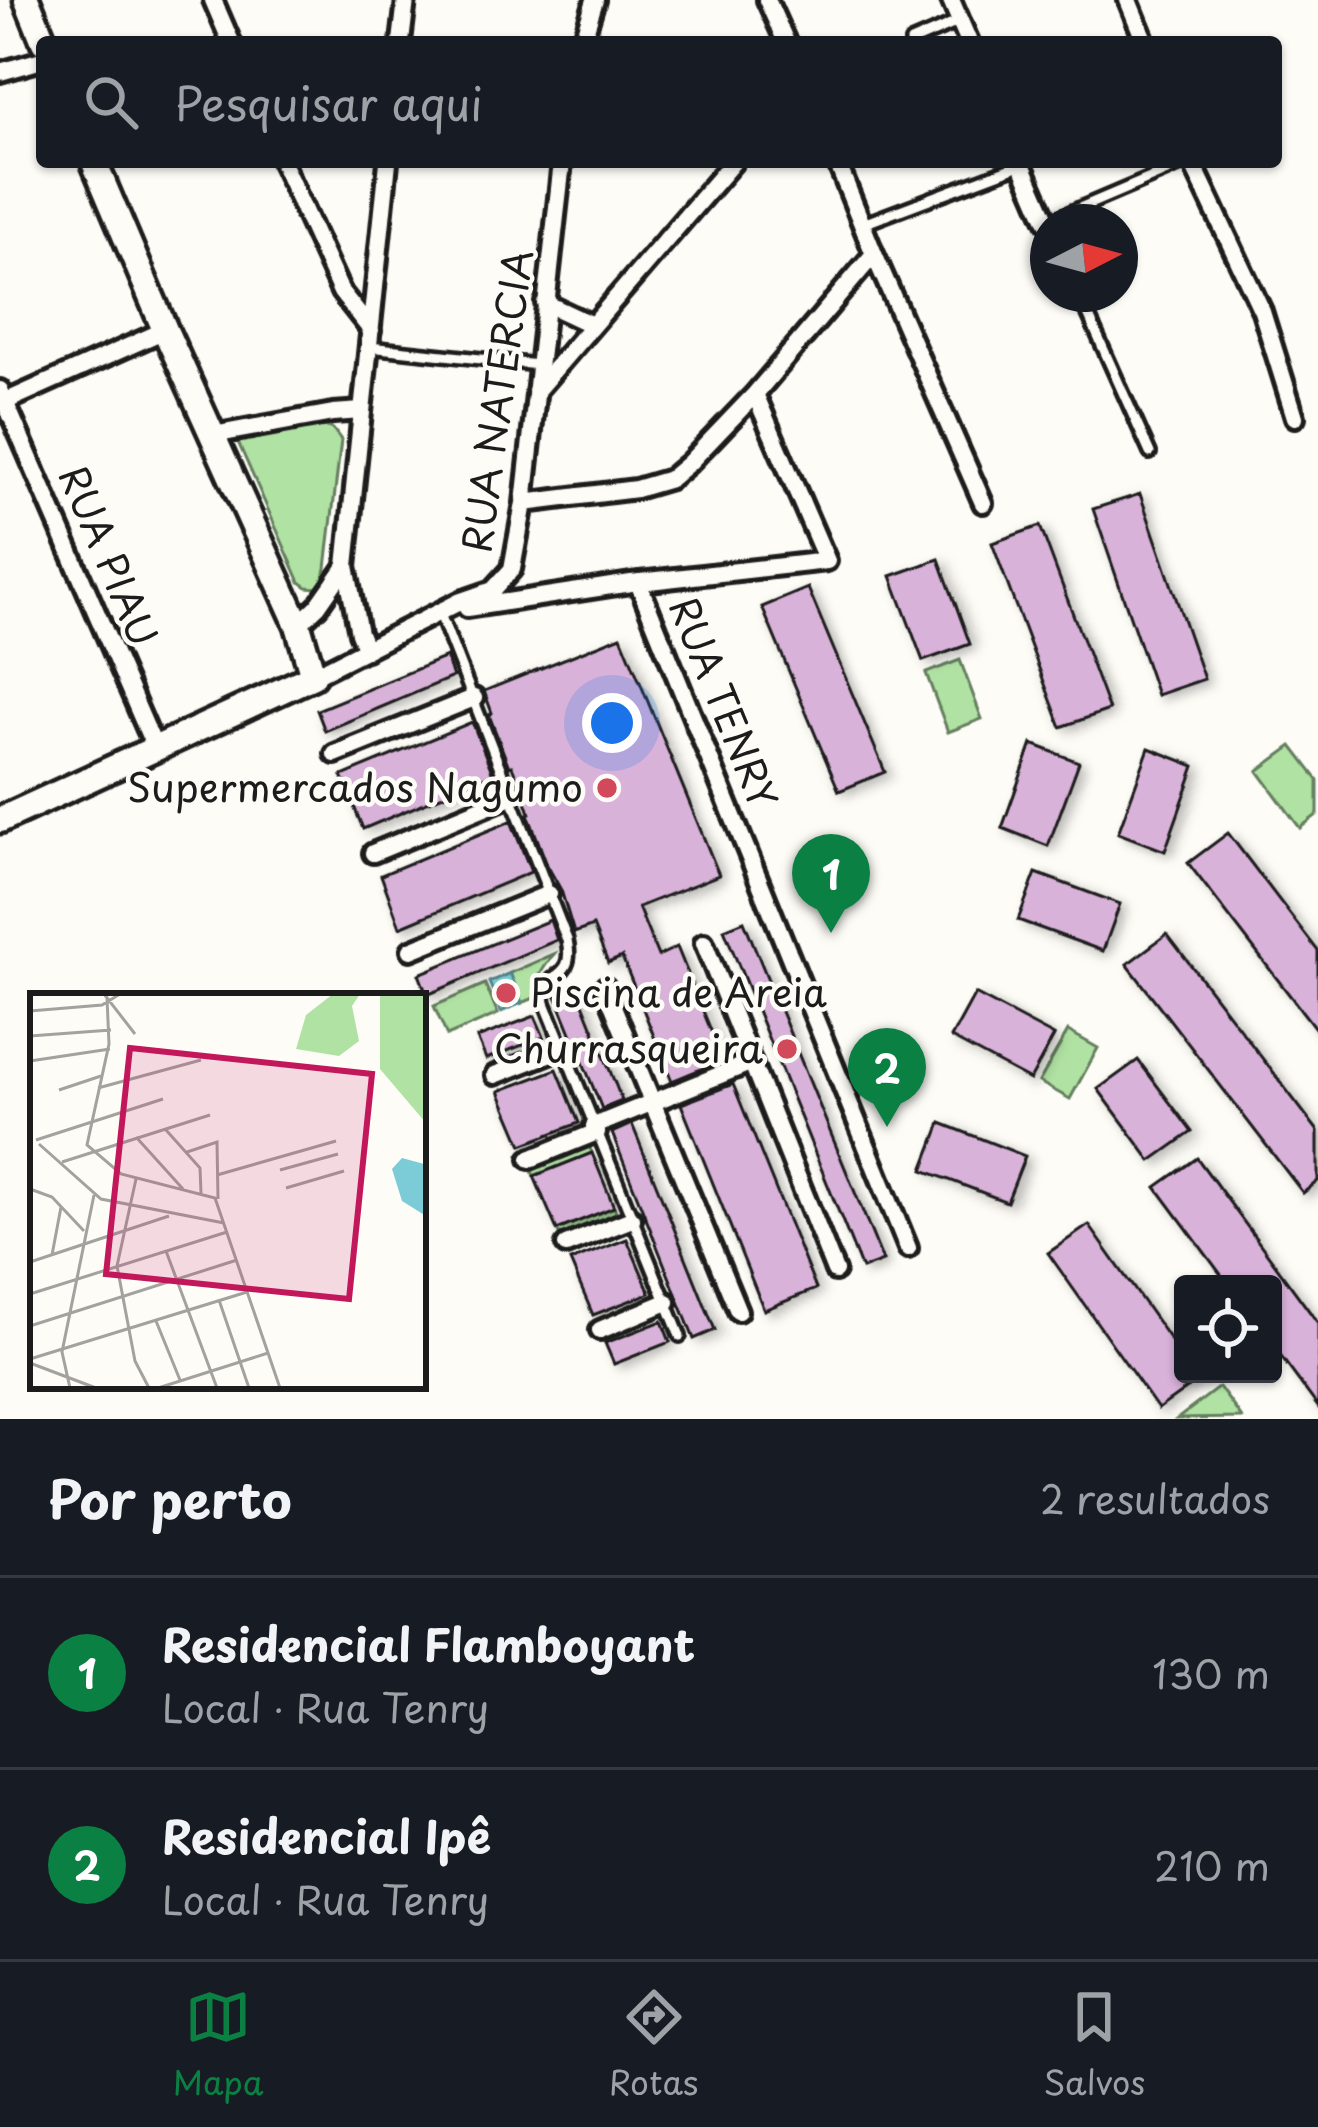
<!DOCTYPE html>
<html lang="pt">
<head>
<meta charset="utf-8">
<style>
  body { margin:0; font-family:"Playpen Sans",sans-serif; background:#20242c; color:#f1f3f6 }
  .controls { position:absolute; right:36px; bottom:36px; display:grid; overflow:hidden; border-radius:12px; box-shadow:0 3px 9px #0004 }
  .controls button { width:108px; height:108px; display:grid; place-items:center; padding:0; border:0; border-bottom:3px solid #363941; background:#171b24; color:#f1f3f6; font:60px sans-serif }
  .compass { position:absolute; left:1030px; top:204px; width:108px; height:108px; border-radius:50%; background:#171b24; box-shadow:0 3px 9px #0004; rotate:84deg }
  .you { position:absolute; left:612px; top:723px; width:42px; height:42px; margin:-30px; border:9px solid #fff; border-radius:50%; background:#1a73e8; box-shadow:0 0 0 18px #1a73e833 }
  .badge { display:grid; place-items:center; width:78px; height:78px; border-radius:50%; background:#0b8043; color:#fff; font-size:39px; font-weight:700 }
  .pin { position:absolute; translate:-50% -99px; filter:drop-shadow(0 3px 6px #0008) }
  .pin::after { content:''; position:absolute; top:63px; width:42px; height:36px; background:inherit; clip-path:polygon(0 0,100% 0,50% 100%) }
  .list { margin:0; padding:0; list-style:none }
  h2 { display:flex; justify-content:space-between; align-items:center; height:156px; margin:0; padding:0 48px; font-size:51px }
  h2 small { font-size:39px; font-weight:400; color:#9ea1a6 }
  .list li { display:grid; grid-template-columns:78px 1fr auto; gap:36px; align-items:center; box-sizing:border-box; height:192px; padding:0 48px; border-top:3px solid #363941 }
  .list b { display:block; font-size:45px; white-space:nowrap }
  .list p { margin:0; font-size:39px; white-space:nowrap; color:#9ea1a6 }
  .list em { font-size:39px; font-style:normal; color:#9ea1a6 }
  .icon { flex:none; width:66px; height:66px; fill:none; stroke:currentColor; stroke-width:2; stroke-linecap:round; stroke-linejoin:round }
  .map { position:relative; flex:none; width:1318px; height:1419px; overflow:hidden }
  .search { position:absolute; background:#171b24; box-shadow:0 3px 9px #0004; left:36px; right:36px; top:36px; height:132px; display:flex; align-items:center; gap:30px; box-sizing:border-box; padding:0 42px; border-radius:12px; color:#9ea1a6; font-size:45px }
  .sheet { height:540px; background:#171b24 }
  nav { display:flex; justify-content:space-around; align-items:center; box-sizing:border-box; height:168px; border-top:3px solid #363941; background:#171b24; font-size:33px; color:#9ea1a6 }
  nav a { display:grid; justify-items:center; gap:6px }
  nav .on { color:#0b8043 }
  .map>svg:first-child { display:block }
  .green { fill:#b0e2a3; stroke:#667f60; stroke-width:3 }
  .water { fill:#7cccd7; stroke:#56868c; stroke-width:3 }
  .building { fill:#d9b2da; stroke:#1c1c1c; stroke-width:3; filter:url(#shadow) }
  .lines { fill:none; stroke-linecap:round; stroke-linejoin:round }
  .lane-casing { stroke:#1c1c1c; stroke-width:18 }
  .street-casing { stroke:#1c1c1c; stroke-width:26 }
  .secondary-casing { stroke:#1c1c1c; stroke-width:33 }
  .lane { stroke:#fdfcf7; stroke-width:9 }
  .street { stroke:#fdfcf7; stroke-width:16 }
  .secondary { stroke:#fdfcf7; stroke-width:24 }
  .poi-dot { fill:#d1495b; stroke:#fdfcf7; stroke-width:4.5 }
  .labels { text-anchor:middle; stroke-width:9; stroke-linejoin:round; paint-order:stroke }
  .street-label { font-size:39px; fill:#1c1c1c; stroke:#fdfcf7 }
  .poi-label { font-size:39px; fill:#1c1c1c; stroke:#fdfcf7; text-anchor:end }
  .inset-road { fill:none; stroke:#a3a29f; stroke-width:3 }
  .view { fill:#c2185b; fill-opacity:0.15; stroke:#c2185b; stroke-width:6 }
  .inset-edge { fill:none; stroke:#1c1c1c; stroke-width:6 }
</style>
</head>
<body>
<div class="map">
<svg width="1318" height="1419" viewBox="0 0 1318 1419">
  <defs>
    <filter id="shadow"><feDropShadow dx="6" dy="4" stdDeviation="6" flood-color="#0004"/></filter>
  </defs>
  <rect width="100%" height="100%" fill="#fdfcf7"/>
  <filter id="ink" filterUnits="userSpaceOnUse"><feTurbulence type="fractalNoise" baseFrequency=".00833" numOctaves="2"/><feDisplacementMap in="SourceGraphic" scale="24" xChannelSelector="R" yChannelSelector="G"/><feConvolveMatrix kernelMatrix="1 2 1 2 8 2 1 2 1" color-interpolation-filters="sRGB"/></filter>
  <g filter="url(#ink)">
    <path class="green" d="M 319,424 L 333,429 L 341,440 L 326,568 L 323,582 L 317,588 L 307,587 L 300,582 L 238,442 Z
      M 960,660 L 982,719 L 948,732 L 926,673 Z
      M 1292,746 L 1318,780 L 1318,814 L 1300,828 L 1258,771 Z
      M 554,954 C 544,967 534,979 537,997 L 522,1003 L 510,973 Z
      M 485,984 L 498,1014 L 447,1036 L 434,1006 Z
      M 1068,1031 L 1098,1048 L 1070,1099 L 1039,1082 Z
      M 588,1143 L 592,1153 L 534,1176 L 530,1165 Z
      M 614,1207 L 619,1218 L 562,1240 L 557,1230 Z
      M 1219,1387 L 1242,1418 L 1177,1419 Z"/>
    <path class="water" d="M 510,973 L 522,1003 L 501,1012 L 489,982 Z"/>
    <path class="building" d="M 1140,494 L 1204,679 L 1157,695 L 1093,509 Z
      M 1040,526 L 1109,710 L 1061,727 L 992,543 Z
      M 939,559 L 970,644 L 923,661 L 891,576 Z
      M 808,588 L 885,772 L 839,791 L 762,607 Z
      M 621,636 L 719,875 L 638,907 L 658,956 L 677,947 L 723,1060 L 672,1081 L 622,957 L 608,963 L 593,926 L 574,933 L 561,890 L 547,865 L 528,814 L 530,813 L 523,792 L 512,766 L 509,767 L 489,715 L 492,713 L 484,691 Z
      M 446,657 L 453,677 L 325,731 L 317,710 Z
      M 472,722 L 493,774 L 363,829 L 342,776 Z
      M 1032,744 L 1079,762 L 1048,846 L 1002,828 Z
      M 1149,748 L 1195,766 L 1165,851 L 1118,833 Z
      M 511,821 L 531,872 L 400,927 L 381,875 Z
      M 1228,833 L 1318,951 L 1318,1032 L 1188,863 Z
      M 1036,873 L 1120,904 L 1103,951 L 1018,920 Z
      M 550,920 L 557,940 L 427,995 L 419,974 Z
      M 744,921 L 883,1261 L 862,1269 L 724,929 Z
      M 1167,934 L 1318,1131 L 1318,1181 L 1303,1193 L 1127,964 Z
      M 577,988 L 622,1101 L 602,1109 L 556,996 Z
      M 975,994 L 1054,1036 L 1030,1080 L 951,1038 Z
      M 535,1016 L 544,1037 L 486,1059 L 477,1038 Z
      M 1138,1060 L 1192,1132 L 1151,1161 L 1098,1089 Z
      M 557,1069 L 579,1123 L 522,1145 L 499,1091 Z
      M 733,1084 L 816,1289 L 764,1310 L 681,1104 Z
      M 941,1123 L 1025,1156 L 1007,1202 L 923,1170 Z
      M 632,1124 L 715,1330 L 694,1339 L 612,1133 Z
      M 592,1153 L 614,1207 L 557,1230 L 534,1176 Z
      M 1197,1158 L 1318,1323 L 1318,1407 L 1273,1346 L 1273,1284 L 1228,1284 L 1156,1187 Z
      M 1089,1225 L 1183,1358 L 1183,1374 L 1207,1374 L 1158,1409 L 1048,1253 Z
      M 627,1239 L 650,1293 L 593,1315 L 570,1261 Z
      M 662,1321 L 670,1342 L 614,1364 L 605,1343 Z"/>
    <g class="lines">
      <defs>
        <path id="lane" d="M 911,42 L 960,21
          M 863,224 L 1022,164
          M 1048,225 L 1047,222 L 1188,162
          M 1079,294 L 1150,453
          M 369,347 L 538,365
          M 440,614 L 567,940 C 577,985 538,968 545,1003 L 680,1336"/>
        <path id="street" d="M 213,0 L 231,42
          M 767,0 L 786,42
          M 951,0 L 969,42
          M 1128,0 L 1145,42
          M 401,42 L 406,0
          M 582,42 L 595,0
          M 0,72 L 42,60
          M 282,162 L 341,292 L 371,330
          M 837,162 L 874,254 L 983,503
          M 1021,162 L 1047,222
          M 1192,162 L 1262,311 L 1295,417
          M 545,303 L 592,325
          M 0,390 L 155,748
          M 536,391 L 733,162
          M 0,404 L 165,330
          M 213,435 L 333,413 L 362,411
          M 524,503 L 636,489 L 670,479 L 689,463 L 755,394 L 874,254
          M 638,582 L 908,1248
          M 467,608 L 631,583 L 827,561 L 755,394
          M 298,625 L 318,606 L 346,566
          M 366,650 L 359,633 L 346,566 L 388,162
          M 313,676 L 461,601 L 493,590 L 512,569 L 524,503 L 562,162
          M 335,754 L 474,698
          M 373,853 L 511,796
          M 704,943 L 835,1271
          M 411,950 L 549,894
          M 605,987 L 738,1311
          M 495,1075 L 563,1048
          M 594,1126 L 752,1062
          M 530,1159 L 597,1132
          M 566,1245 L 632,1219
          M 600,1330 L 667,1302"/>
        <path id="secondary" d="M 27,0 L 44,42
          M 0,820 L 313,676 L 298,625 L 165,330 L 94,162"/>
      </defs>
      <use href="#lane" class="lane-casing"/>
      <use href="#street" class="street-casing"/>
      <use href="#secondary" class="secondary-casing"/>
      <use href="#lane" class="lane"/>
      <use href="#street" class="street"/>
      <use href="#secondary" class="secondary"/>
    </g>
  </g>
  <g class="poi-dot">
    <circle cx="607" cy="788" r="12"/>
    <circle cx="506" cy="993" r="12"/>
    <circle cx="787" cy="1049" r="12"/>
  </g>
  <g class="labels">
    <g class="street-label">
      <text transform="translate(498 401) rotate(-82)" y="14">RUA NATERCIA</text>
      <text transform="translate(108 556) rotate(67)" y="14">RUA PIAU</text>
      <text transform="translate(723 703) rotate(68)" y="14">RUA TENRY</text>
    </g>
    <g class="poi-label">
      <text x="583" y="802">Supermercados Nagumo</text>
      <text x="530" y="1007" text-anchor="start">Piscina de Areia</text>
      <text x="763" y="1063">Churrasqueira</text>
    </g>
  </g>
  <g transform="translate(30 993)">
    <rect width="396" height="396" fill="#fdfcf7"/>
    <path d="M 303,1 L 330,1 L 322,13 L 329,48 L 309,63 L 266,56 L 276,22 ZM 350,1 L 396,1 L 396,130 L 350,76 Z" fill="#b0e2a3"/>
    <path d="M 372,165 L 394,171 L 396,223 L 372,208 L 362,176 Z" fill="#7cccd7"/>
    <path class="inset-road" d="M 74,1 L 105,41M 77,5 L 79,51 L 57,152 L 91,181 L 185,205 L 250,395M 0,18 L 72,12 L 90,1M 0,43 L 81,37M 0,68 L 80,56M 68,95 L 171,67M 29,97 L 71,83M 136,137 L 170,175 L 171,200M 106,144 L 153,196M 6,147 L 133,106M 9,151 L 71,206 L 194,230M 157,159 L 187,149 L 188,206M 32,169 L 180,122M 250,177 L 308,161M 187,182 L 306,148M 106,186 L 87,273 L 105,368 L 119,395M 256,195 L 314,178M 0,196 L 22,204 L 54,238M 136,258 L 187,395M 22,262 L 31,214M 0,269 L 139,223M 0,301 L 197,239M 189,307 L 219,395M 126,328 L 150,387M 0,333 L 207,267M 0,366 L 217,299M 0,370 L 66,395M 40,395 L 32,359 L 64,202M 128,395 L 238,360"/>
    <path class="view" d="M 100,55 L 342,81 L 319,306 L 76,281 Z"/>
    <rect width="396" height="396" class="inset-edge"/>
  </g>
</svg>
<div class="controls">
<button><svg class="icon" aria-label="locate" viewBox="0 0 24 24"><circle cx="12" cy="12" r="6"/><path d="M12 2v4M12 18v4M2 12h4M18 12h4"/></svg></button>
</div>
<svg class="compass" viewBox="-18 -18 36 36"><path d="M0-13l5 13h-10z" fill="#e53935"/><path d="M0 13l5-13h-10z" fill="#9ea1a6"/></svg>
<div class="you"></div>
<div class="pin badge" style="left:831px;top:933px">1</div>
<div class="pin badge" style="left:887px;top:1127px">2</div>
<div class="search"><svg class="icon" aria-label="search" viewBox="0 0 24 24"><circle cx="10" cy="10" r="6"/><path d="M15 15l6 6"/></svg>Pesquisar aqui</div>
</div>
<section class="sheet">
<h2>Por perto<small>2 resultados</small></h2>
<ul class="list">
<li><span class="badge">1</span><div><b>Residencial Flamboyant</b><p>Local · Rua Tenry</p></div><em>130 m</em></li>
<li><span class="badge">2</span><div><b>Residencial Ipê</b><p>Local · Rua Tenry</p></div><em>210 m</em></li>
</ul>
</section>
<nav>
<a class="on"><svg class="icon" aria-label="map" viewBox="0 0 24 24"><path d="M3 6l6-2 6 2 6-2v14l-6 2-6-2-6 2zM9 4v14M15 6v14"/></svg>Mapa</a>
<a><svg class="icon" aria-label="directions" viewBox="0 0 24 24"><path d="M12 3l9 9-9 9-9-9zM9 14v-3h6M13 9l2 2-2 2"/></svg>Rotas</a>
<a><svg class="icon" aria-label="saved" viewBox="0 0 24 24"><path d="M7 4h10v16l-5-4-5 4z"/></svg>Salvos</a>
</nav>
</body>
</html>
